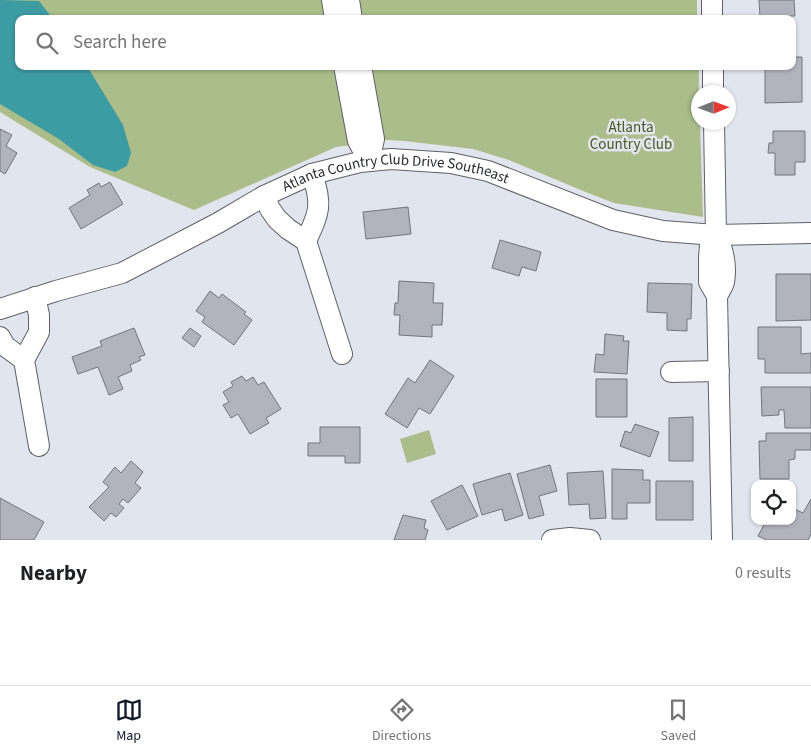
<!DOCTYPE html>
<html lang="en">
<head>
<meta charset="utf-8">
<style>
  body { margin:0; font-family:"Source Sans 3",sans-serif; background:#f6f6f6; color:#202124 }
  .controls { position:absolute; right:15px; bottom:15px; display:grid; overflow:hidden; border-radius:10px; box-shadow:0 1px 4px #0004 }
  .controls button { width:45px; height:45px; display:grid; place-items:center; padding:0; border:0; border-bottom:1px solid #e0e0e0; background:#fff; color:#202124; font:25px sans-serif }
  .compass { position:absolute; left:691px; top:85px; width:45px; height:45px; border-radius:50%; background:#fff; box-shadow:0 1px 4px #0004; rotate:89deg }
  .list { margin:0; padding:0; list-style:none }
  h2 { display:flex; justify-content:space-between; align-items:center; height:65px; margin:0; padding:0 20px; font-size:21px }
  h2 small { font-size:16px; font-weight:400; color:#757577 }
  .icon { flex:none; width:28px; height:28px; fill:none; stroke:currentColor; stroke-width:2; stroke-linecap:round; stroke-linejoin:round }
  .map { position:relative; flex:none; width:811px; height:540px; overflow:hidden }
  .search { position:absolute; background:#fff; box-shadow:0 1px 4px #0004; left:15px; right:15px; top:15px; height:55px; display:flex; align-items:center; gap:12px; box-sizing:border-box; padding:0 18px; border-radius:10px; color:#757577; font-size:19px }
  .sheet { height:145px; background:#fff }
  nav { display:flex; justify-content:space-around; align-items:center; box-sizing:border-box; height:70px; border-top:1px solid #e0e0e0; background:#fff; font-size:14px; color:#757577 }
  nav a { display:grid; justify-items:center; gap:2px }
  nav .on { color:#111827 }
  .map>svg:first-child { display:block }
  .green { fill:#aabd8a }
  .water { fill:#3d9ba2 }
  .building { fill:#b1b4bd; stroke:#73757d }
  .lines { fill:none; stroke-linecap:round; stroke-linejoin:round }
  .minor-casing { stroke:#5e6168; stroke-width:22 }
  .minor { stroke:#fff; stroke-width:20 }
  .labels { text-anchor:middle; stroke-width:5; stroke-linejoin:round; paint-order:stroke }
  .park-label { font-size:15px; fill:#465820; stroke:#e1e5ed }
  .street-label { font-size:15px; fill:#2a2c2f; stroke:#e1e5ed }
</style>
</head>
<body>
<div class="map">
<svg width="811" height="540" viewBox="0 0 811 540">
  <rect width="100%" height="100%" fill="#e1e5ed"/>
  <path class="green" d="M 0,0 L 697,0 L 697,19 L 19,19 L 19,66 L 699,66 L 698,122 L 700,123 L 703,217 L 614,203 L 588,193 L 509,160 L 473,149 L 405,141 L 388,140 L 336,147 L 194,210 L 90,167 L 0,112 Z
    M 429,430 L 436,454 L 407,463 L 400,439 Z"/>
  <path class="water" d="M 0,0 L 39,1 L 53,19 L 19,19 L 19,66 L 87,66 L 123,125 L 131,153 L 127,166 L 115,172 L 93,165 L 59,139 L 0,104 Z"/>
  <path class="building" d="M 759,0 L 794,0 L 795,16 L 760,17 Z
    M 793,44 L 793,57 L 802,57 L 802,102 L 765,103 L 765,66 L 792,66 Z
    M 0,129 L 12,135 L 6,146 L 17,153 L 5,174 L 0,171 Z
    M 773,131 L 805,131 L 805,162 L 795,162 L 795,175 L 775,175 L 775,153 L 768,153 L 769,143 L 773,143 Z
    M 110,182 L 123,204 L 81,229 L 69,208 L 90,195 L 87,190 L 99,183 L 101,187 Z
    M 408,207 L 411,234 L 366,239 L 363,212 Z
    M 500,240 L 541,252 L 536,271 L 522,267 L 519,276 L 492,268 Z
    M 776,274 L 811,274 L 811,320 L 776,321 Z
    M 399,281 L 434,283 L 433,303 L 443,303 L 442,325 L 432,325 L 432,337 L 399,335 L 400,315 L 394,315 L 395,303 L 398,303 Z
    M 648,283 L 692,284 L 691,319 L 687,319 L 687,331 L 667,330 L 667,313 L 647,312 Z
    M 210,291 L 219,298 L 222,294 L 246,312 L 244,314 L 252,320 L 234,345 L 202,322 L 205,317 L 196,311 Z
    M 758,327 L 801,327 L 801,354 L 811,353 L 811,373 L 765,373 L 765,359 L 758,359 Z
    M 134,328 L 145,355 L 139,357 L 141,360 L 130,365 L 132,371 L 118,377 L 123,389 L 109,395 L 98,367 L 78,374 L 72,357 L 102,346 L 100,341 Z
    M 190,328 L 201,336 L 194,347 L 182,338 Z
    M 605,334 L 624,336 L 623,341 L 629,341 L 627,374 L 594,372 L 596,354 L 604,355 Z
    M 430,360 L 454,376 L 430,414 L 419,408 L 407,428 L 385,414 L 408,378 L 415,383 Z
    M 242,376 L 246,381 L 253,377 L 258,385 L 264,382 L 281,409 L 266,418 L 269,423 L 250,434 L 238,414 L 231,418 L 223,405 L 229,402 L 223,392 L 233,386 L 231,382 Z
    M 596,379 L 627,379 L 627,417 L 596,417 Z
    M 761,387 L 811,387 L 811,428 L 785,428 L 784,410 L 779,410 L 779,415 L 762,416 Z
    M 693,417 L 693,461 L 669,461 L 669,418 Z
    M 635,424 L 659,432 L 650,457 L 620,446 L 625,431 L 631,433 Z
    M 320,427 L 360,427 L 360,463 L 345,463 L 345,456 L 308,456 L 308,443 L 320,443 Z
    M 766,433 L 811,433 L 811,450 L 795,450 L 795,459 L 789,460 L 789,479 L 760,479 L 759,441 L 766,441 Z
    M 131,461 L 143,472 L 135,483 L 141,488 L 128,503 L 123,499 L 119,504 L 124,508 L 116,517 L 111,513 L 104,521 L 89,507 L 109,487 L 103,482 L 115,467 L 121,473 Z
    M 550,465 L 557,491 L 539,496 L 544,515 L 529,519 L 517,474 Z
    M 612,469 L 643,470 L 643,480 L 650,480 L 650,503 L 627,503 L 627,519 L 612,519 Z
    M 603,471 L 606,518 L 590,519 L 589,504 L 569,505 L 567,473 Z
    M 510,473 L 523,515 L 505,521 L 502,509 L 482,515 L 473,484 Z
    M 656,481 L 693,481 L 693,520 L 656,520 Z
    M 462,485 L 478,516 L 447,530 L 431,501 Z
    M 0,498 L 44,522 L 34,540 L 0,540 Z
    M 811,499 L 811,534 L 808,540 L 767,540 L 758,536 L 766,521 L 792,521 L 792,508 L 803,513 Z
    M 403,515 L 426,520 L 424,528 L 428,530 L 425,540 L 394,540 Z"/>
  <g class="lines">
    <defs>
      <g id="minor">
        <path d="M 332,0 L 335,19"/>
        <path d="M 349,0 L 352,19"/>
        <path d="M 712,0 L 712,19"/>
        <path d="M 344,66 L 358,141 L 369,161"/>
        <path d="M 361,66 L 374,139 L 369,161"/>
        <path d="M 713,66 L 713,92"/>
        <path d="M 714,122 L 716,235 C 723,248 727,266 724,282 C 723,286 719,292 717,296 L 722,540"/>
        <path d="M 264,196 L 270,209 L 277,219 L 288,229 L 306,241 L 342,354"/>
        <path d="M 716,235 L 710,245 L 709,257 L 709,282 L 717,296"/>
        <path d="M 306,241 C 319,213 323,205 312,174"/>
        <path d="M 35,297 L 39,315 L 39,332 L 24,360 L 39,446"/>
        <path id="s1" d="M 0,309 L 56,291 L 122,273 L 218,223 L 264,196 L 312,174 L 360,162 L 391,159 L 451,163 L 488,171 L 613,220 L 663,231 L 716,235 L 811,233"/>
        <path d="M 0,337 L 5,346 L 24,360"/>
        <path d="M 671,372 L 719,371"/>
        <path d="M 552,540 L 570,538 L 590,540"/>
      </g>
    </defs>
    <use href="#minor" class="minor-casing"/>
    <use href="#minor" class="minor"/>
  </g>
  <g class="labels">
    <g class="park-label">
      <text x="631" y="132">Atlanta<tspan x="631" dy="17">Country Club</tspan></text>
    </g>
    <g class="street-label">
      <text dy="5" stroke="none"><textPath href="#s1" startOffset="426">Atlanta Country Club Drive Southeast</textPath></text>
    </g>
  </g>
</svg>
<div class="controls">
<button><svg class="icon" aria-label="locate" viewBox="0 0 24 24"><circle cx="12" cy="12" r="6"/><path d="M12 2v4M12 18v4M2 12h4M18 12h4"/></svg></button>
</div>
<svg class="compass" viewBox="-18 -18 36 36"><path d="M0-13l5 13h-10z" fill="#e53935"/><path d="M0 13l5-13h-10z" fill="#757577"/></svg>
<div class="search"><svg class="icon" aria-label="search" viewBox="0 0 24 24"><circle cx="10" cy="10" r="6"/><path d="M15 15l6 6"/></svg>Search here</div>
</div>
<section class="sheet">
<h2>Nearby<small>0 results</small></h2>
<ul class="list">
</ul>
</section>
<nav>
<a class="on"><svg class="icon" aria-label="map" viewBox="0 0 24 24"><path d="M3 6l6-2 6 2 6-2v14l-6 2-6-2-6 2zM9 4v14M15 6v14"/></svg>Map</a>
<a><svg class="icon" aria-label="directions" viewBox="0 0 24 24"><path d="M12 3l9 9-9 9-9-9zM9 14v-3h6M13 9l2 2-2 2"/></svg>Directions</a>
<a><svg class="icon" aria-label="saved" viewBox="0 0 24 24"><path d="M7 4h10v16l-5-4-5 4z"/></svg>Saved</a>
</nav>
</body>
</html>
